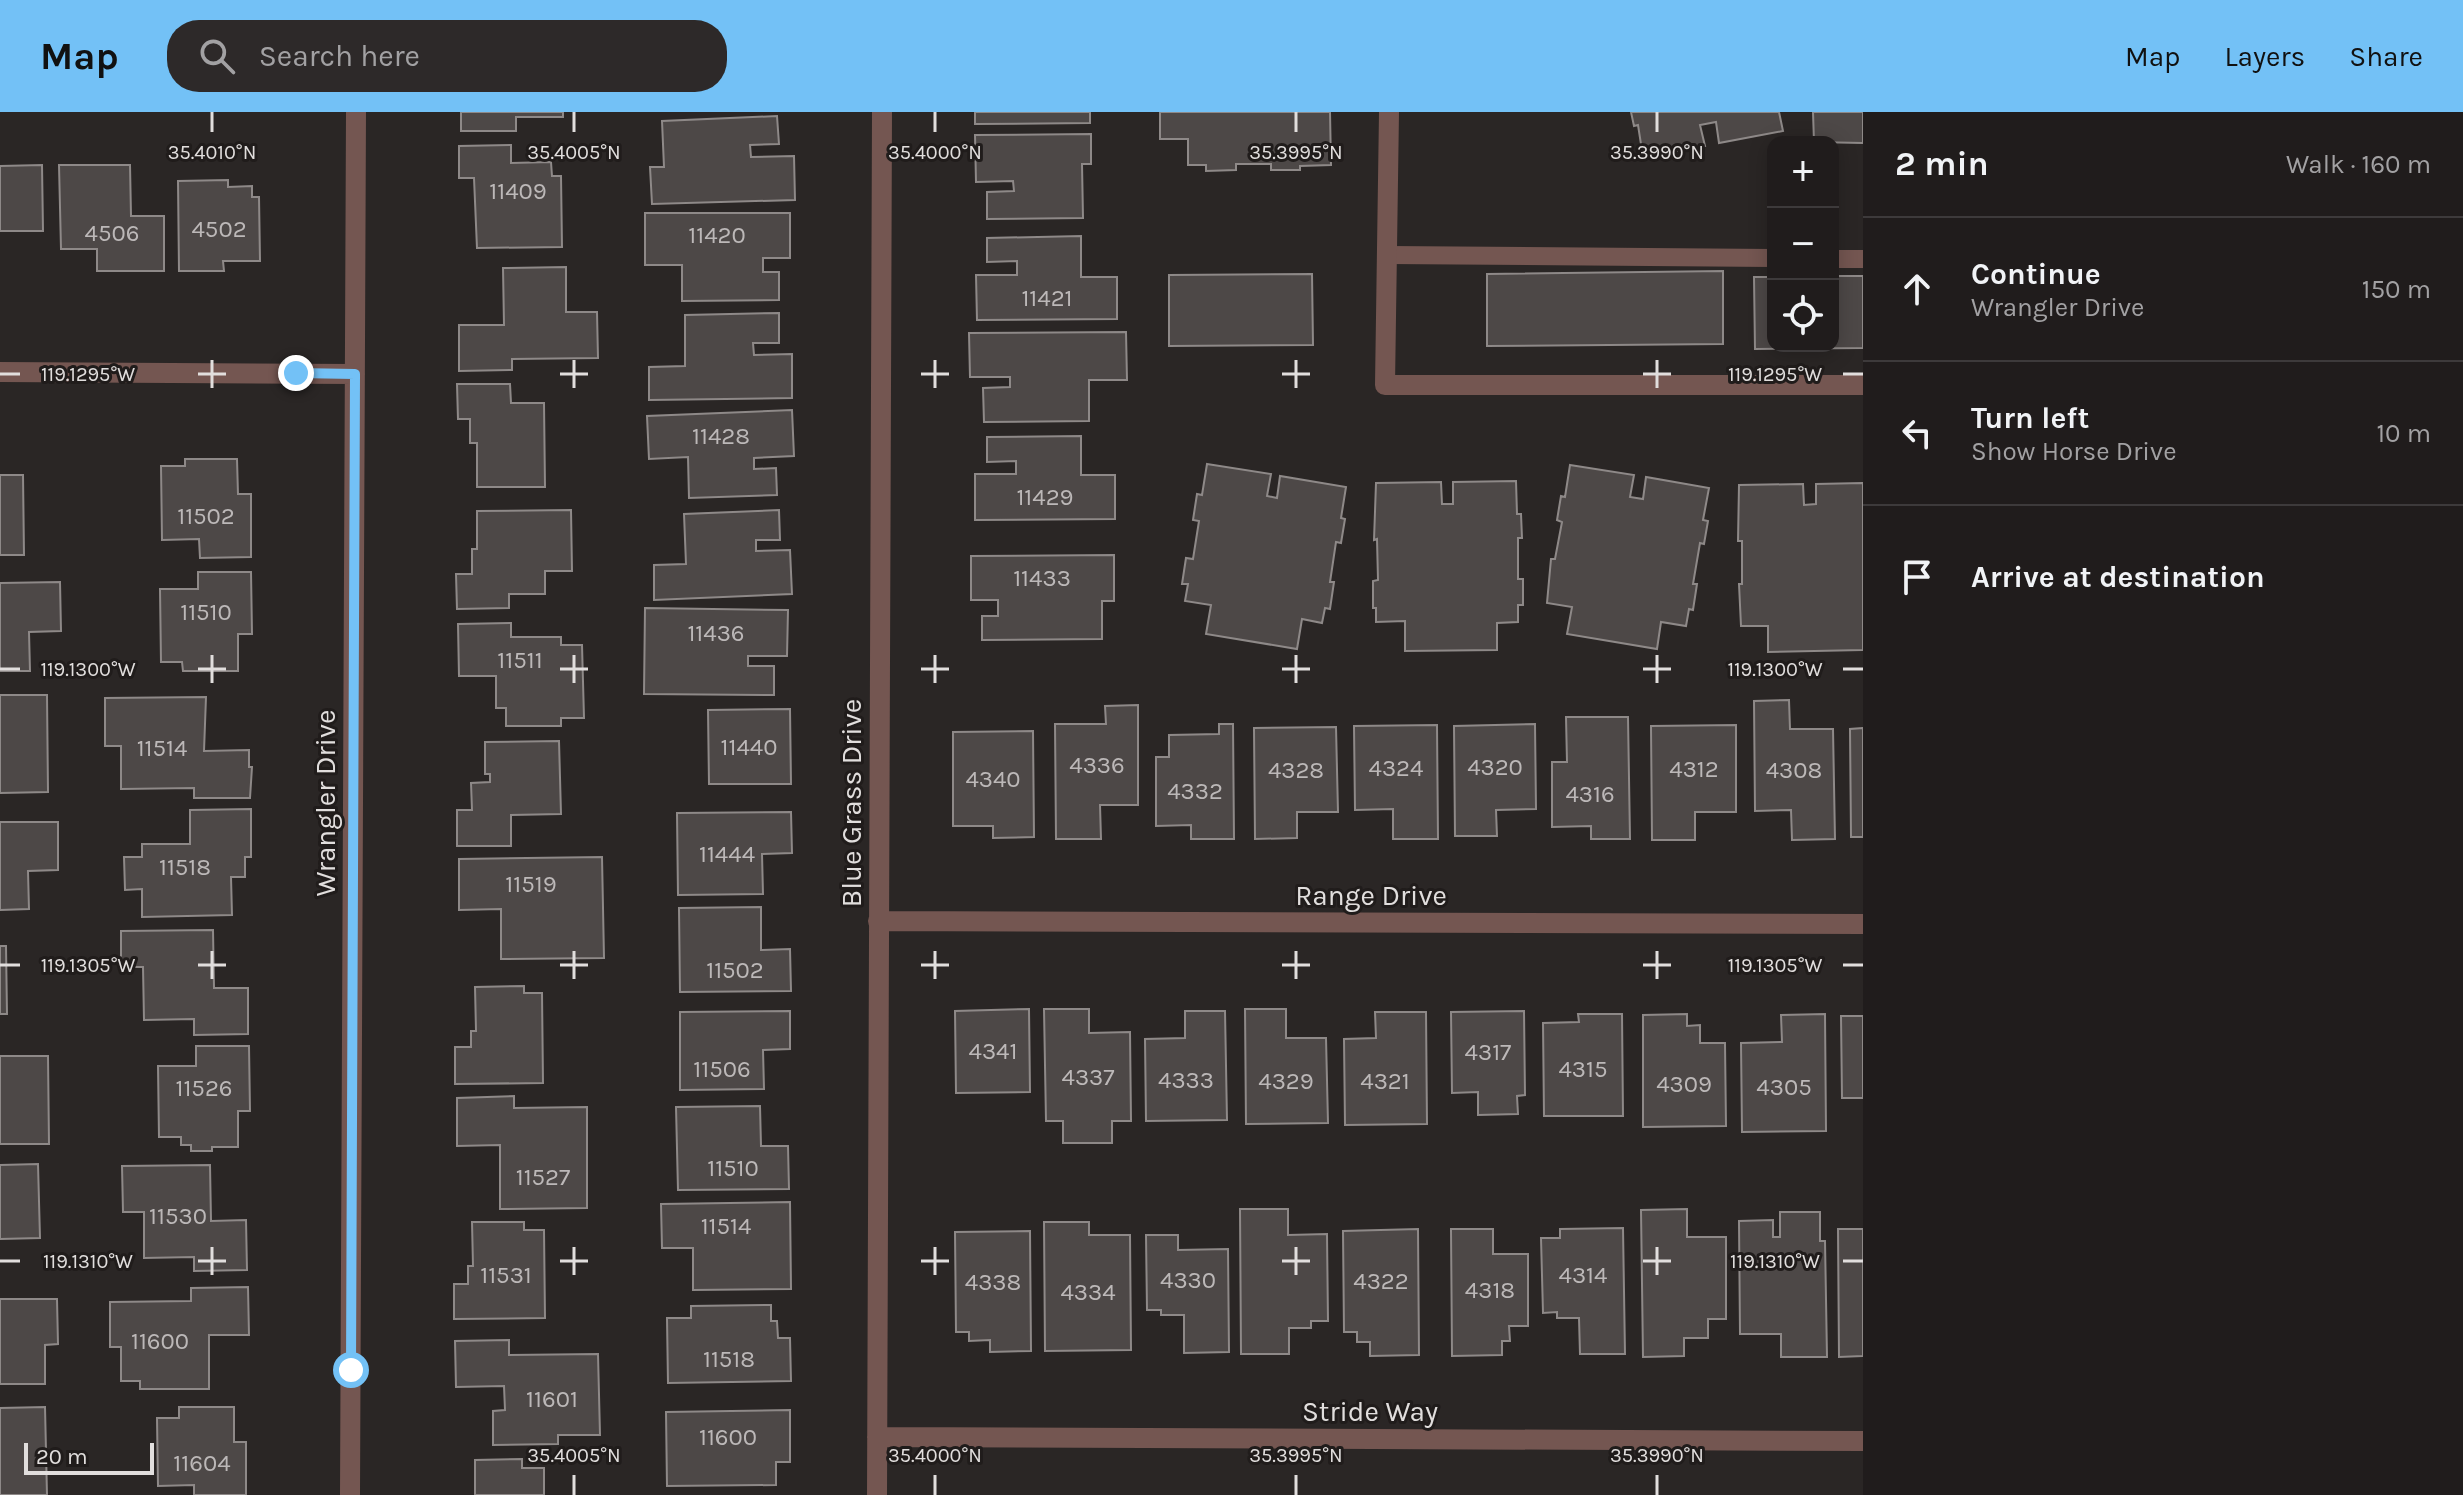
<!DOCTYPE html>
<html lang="en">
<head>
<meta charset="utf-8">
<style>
  body { margin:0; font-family:Karla,sans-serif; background:#2d2929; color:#f1f3f6 }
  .controls { position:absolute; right:24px; top:24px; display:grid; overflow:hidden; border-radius:16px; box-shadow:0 4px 20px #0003 }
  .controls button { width:72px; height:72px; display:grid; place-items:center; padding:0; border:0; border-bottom:2px solid #3d3a3b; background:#201c1c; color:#f1f3f6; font:40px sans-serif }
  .scale { position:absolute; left:24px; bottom:20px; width:130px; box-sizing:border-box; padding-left:8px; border:4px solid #e1dedd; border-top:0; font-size:22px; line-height:28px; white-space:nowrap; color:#e1dedd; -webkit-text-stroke:6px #201c1b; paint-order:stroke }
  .stop { position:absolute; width:24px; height:24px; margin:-18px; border:6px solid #73c1f6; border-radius:50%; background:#fff }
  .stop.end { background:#73c1f6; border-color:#fff; box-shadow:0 2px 8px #0008 }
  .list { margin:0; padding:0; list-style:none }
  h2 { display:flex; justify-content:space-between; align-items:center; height:104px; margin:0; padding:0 32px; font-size:34px }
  h2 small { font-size:26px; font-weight:400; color:#a2a1a3 }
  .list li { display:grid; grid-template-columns:52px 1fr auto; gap:24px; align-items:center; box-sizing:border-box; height:144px; padding:0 32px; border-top:2px solid #3d3a3b }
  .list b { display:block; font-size:30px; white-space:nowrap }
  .list p { margin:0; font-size:26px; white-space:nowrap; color:#a2a1a3 }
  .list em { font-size:26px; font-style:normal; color:#a2a1a3 }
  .icon { flex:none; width:44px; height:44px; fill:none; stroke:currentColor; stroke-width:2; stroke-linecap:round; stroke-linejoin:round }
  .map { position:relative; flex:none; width:1863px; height:1383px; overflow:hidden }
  header { display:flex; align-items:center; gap:48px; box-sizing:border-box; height:112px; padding:0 40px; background:#73c1f6; color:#111 }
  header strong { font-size:38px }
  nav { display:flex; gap:44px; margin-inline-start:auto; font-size:28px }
  .search { width:560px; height:72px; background:#2d2929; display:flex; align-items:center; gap:20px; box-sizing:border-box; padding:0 28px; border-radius:32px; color:#a2a1a3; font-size:30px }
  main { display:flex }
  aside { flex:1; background:#201c1c }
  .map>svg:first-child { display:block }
  .building { fill:#4d4847; stroke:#8e8988; stroke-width:2 }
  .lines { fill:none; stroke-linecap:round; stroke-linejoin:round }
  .lane { stroke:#745651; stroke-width:18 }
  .street { stroke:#745651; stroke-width:20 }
  .route { stroke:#73c1f6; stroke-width:10 }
  .ticks { fill:none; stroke:#e1dedd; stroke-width:3 }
  .labels { text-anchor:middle; stroke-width:6; stroke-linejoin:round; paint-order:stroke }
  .number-label { font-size:24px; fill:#bcb8b8 }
  .street-label { font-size:28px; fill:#e1dedd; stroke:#201c1b }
  .ticks-label { font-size:20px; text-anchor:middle; fill:#e1dedd; stroke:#201c1b; stroke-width:6; stroke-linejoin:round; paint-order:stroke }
</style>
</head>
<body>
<header>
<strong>Map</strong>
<div class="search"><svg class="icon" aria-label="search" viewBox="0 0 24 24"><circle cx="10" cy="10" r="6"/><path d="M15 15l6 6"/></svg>Search here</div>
<nav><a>Map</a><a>Layers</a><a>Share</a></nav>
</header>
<main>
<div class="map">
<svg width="1863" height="1383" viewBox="0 0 1863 1383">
  <rect width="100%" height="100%" fill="#2a2625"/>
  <path class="building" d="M 461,0 L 563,0 L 563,5 L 516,5 L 516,19 L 461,19 Z
    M 975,0 L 1090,0 L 1090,11 L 975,12 Z
    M 1160,0 L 1330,0 L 1331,53 L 1300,54 L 1300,58 L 1271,58 L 1271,52 L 1236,52 L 1236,58 L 1206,59 L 1206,53 L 1188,53 L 1188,27 L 1160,27 Z
    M 1631,0 L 1779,0 L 1783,19 L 1719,31 L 1716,10 L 1700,13 L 1705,34 L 1643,45 L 1638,13 L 1634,14 Z
    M 1813,0 L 1863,0 L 1863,31 L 1814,30 Z
    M 777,4 L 779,32 L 750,33 L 751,45 L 794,44 L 795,88 L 652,92 L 650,55 L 664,55 L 662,9 Z
    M 1091,22 L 1091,52 L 1082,52 L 1083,106 L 987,107 L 987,80 L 1014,79 L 1013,69 L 976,70 L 975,23 Z
    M 511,33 L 511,51 L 551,50 L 552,64 L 561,64 L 562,135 L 477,136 L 474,66 L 459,66 L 459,34 Z
    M 42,53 L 43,119 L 0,119 L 0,54 Z
    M 59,53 L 130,53 L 131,104 L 164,104 L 164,159 L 97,159 L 97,137 L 61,137 Z
    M 228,68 L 228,75 L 252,74 L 252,85 L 259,85 L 260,149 L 223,149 L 224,159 L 179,159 L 178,69 Z
    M 645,101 L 790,101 L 790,146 L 763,146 L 763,160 L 779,160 L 779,188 L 682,189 L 682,153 L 645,153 Z
    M 1081,124 L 1081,165 L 1117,165 L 1117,207 L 977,208 L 976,163 L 1017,163 L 1017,149 L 987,150 L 987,126 Z
    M 566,155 L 566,200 L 597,200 L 598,246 L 512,247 L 512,258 L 459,259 L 459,213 L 504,213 L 503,156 Z
    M 1723,159 L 1723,232 L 1487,234 L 1487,162 Z
    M 1312,162 L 1313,233 L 1169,234 L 1169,163 Z
    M 1833,164 L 1863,164 L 1863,236 L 1755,237 L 1754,165 L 1773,165 L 1773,234 L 1833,234 Z
    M 779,201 L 779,231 L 753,231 L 754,243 L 792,242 L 792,286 L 649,288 L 649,255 L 685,254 L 685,203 Z
    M 1126,220 L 1127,268 L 1089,268 L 1089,309 L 984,310 L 983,276 L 1010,275 L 1010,265 L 970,265 L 969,221 Z
    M 457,272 L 510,272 L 511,291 L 544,291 L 545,375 L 477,375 L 477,331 L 470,331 L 470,307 L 458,307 Z
    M 792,298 L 794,344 L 754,346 L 754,357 L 776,356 L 777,383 L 689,386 L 688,345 L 649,347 L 647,304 Z
    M 1081,324 L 1081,363 L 1115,363 L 1115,407 L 975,408 L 975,362 L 1016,362 L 1016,349 L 987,350 L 987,325 Z
    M 185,347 L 237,347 L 238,382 L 251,382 L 251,445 L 200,446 L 199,427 L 162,428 L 161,354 L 185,354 Z
    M 1207,352 L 1271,362 L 1267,384 L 1277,386 L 1280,364 L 1346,375 L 1341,406 L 1345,407 L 1341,431 L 1336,430 L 1330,470 L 1334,470 L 1330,497 L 1325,496 L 1322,511 L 1302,507 L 1297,537 L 1206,522 L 1211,493 L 1185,489 L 1188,472 L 1182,472 L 1186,446 L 1193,447 L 1199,409 L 1193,408 L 1197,382 L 1202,383 Z
    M 1570,353 L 1634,363 L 1630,385 L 1643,387 L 1646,365 L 1709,376 L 1703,408 L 1708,409 L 1704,432 L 1700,431 L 1693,472 L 1697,472 L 1693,498 L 1689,497 L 1686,514 L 1661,510 L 1657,537 L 1567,522 L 1572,495 L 1547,491 L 1551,447 L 1555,447 L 1562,410 L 1557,408 L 1561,384 L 1565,385 Z
    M 0,363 L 23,363 L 24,443 L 0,443 Z
    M 1516,369 L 1517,402 L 1521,402 L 1522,426 L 1518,426 L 1518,467 L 1523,467 L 1523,493 L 1518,493 L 1518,510 L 1497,511 L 1497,538 L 1405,539 L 1405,509 L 1376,510 L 1376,496 L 1373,496 L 1373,469 L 1378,468 L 1377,427 L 1374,428 L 1376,371 L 1441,370 L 1442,392 L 1453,392 L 1453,370 Z
    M 1863,371 L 1863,538 L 1768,540 L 1768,514 L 1741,514 L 1739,472 L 1742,472 L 1742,429 L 1738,429 L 1739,373 L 1803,372 L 1804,393 L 1816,392 L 1816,372 Z
    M 571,398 L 572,459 L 545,459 L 545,482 L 509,482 L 509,496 L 457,497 L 456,462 L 472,462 L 472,437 L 477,437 L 477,399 Z
    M 779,398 L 780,428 L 756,428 L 756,439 L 790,438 L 792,482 L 654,488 L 654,453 L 686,452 L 684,402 Z
    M 1114,443 L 1114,489 L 1102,489 L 1102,527 L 982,528 L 982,504 L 998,504 L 998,488 L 971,488 L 971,444 Z
    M 198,460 L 251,460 L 252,522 L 238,522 L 238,559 L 183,559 L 182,550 L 161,550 L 160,477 L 198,477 Z
    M 60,470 L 61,519 L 29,520 L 30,559 L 0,559 L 0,471 Z
    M 645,496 L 788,498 L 787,544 L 748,544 L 748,554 L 774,554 L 774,583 L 644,582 Z
    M 511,511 L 511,525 L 561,525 L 561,533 L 582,533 L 584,606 L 561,606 L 561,614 L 506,614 L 506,596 L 496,596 L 496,564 L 459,564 L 458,512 Z
    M 0,583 L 47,583 L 48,680 L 0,681 Z
    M 206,585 L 204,639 L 249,638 L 249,655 L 252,655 L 250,686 L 194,686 L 194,676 L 121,677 L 121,634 L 105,634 L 105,586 Z
    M 1789,588 L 1790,617 L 1833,617 L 1835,727 L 1792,728 L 1791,698 L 1755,699 L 1754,589 Z
    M 1138,593 L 1138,693 L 1100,693 L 1101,727 L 1056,727 L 1055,612 L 1106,612 L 1105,594 Z
    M 790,597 L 791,672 L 709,672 L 708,598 Z
    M 1566,605 L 1628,605 L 1630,727 L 1591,727 L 1591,714 L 1552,715 L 1552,650 L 1567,650 Z
    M 1219,612 L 1233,612 L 1234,727 L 1191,727 L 1191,713 L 1156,714 L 1156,645 L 1169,645 L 1169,623 L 1219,622 Z
    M 1535,612 L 1536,697 L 1496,698 L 1497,724 L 1455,724 L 1454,614 Z
    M 1437,613 L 1438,727 L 1393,727 L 1393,697 L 1355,698 L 1354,614 Z
    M 1736,613 L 1736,700 L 1695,700 L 1695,728 L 1652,728 L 1651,614 Z
    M 1336,615 L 1338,700 L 1297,700 L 1297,726 L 1255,727 L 1254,616 Z
    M 1863,616 L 1863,725 L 1851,725 L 1850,617 Z
    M 1033,619 L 1034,725 L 993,726 L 993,714 L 953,714 L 953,620 Z
    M 559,629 L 561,702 L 511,703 L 511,734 L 457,734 L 457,698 L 472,698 L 471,671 L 490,670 L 490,662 L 485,662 L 485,630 Z
    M 251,697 L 251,745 L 245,745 L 245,765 L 231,765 L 232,803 L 142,805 L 142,777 L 125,778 L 124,745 L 142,745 L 142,732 L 190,732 L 190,698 Z
    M 791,700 L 792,741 L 762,742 L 763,782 L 678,783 L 677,701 Z
    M 0,710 L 58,710 L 58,758 L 28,759 L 29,797 L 0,798 Z
    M 602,745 L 604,846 L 501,847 L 501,797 L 459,798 L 459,747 Z
    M 761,795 L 761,838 L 790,837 L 791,879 L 680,880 L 679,796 Z
    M 213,818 L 214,876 L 248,876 L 248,922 L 194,923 L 194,907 L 144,908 L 143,855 L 121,855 L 121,819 Z
    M 0,834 L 6,834 L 7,902 L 0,902 Z
    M 524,874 L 524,881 L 542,881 L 543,971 L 455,972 L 455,935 L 471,935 L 471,919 L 476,919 L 475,875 Z
    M 1029,897 L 1030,980 L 956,981 L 955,899 Z
    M 1044,897 L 1089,897 L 1089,921 L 1130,920 L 1131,1009 L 1112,1009 L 1112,1031 L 1063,1031 L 1063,1009 L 1046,1009 Z
    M 1245,897 L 1286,897 L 1286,926 L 1326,926 L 1328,1011 L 1246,1012 Z
    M 790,899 L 790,937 L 763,938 L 764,977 L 680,978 L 680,900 Z
    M 1185,899 L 1225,899 L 1227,1008 L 1146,1009 L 1145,927 L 1185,926 Z
    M 1524,899 L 1525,983 L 1517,984 L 1518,1002 L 1478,1003 L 1478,980 L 1452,981 L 1451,900 Z
    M 1375,900 L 1426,900 L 1427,1012 L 1345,1013 L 1344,927 L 1376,926 Z
    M 1578,902 L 1622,902 L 1623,1004 L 1544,1004 L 1543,911 L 1579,910 Z
    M 1687,902 L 1687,914 L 1700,913 L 1700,931 L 1725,931 L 1726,1014 L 1643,1015 L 1643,903 Z
    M 1825,902 L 1826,1019 L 1742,1020 L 1741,931 L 1782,930 L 1781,903 Z
    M 1841,904 L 1863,904 L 1863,986 L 1842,986 Z
    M 196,934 L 249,934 L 250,999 L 238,999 L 238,1035 L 212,1035 L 212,1039 L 191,1039 L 191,1033 L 181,1033 L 181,1025 L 159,1025 L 158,954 L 196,954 Z
    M 0,944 L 48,944 L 49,1032 L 0,1032 Z
    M 514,984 L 514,996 L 587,995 L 587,1096 L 500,1097 L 500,1033 L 457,1034 L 457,986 Z
    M 760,994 L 761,1034 L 788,1034 L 789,1077 L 678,1078 L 676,995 Z
    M 38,1052 L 40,1126 L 0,1127 L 0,1053 Z
    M 210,1053 L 211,1109 L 246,1108 L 247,1158 L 194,1159 L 194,1145 L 144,1146 L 144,1100 L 123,1100 L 122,1054 Z
    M 790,1090 L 791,1177 L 693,1178 L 693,1136 L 662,1136 L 661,1092 Z
    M 1240,1097 L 1288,1097 L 1288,1123 L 1327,1122 L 1328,1209 L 1311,1209 L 1311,1216 L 1289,1216 L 1289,1242 L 1241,1242 Z
    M 1687,1097 L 1687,1125 L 1726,1125 L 1726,1207 L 1708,1207 L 1708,1226 L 1684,1226 L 1684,1244 L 1643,1245 L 1641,1098 Z
    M 1780,1100 L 1820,1100 L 1820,1129 L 1825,1129 L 1827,1245 L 1781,1245 L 1781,1222 L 1740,1222 L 1739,1109 L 1773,1108 L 1773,1125 L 1780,1125 Z
    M 472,1110 L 524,1110 L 524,1118 L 544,1118 L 545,1206 L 454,1207 L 454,1172 L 468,1172 L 468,1154 L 473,1154 Z
    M 1044,1110 L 1089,1110 L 1089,1123 L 1130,1123 L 1131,1238 L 1045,1239 Z
    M 1623,1116 L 1625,1242 L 1580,1242 L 1579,1206 L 1557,1206 L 1557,1200 L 1543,1201 L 1541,1126 L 1560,1126 L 1560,1117 Z
    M 1418,1117 L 1419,1243 L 1370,1244 L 1370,1230 L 1357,1230 L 1357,1220 L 1344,1220 L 1343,1119 Z
    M 1451,1117 L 1493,1117 L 1493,1142 L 1528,1142 L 1528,1214 L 1509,1214 L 1510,1229 L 1502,1229 L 1502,1243 L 1452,1244 Z
    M 1838,1117 L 1863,1117 L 1863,1244 L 1839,1245 Z
    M 1030,1119 L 1031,1239 L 990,1240 L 990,1228 L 969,1229 L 969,1220 L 956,1220 L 955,1120 Z
    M 1146,1123 L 1178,1123 L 1178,1138 L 1228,1137 L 1229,1240 L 1184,1241 L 1184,1203 L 1161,1203 L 1161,1198 L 1147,1198 Z
    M 248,1175 L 249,1223 L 209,1223 L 209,1277 L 140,1277 L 140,1269 L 121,1269 L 121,1235 L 110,1235 L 110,1190 L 191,1189 L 191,1176 Z
    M 0,1187 L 57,1187 L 58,1232 L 45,1233 L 45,1272 L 0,1272 Z
    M 771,1193 L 771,1209 L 777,1209 L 778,1226 L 790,1226 L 791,1269 L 668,1271 L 667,1206 L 691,1206 L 691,1194 Z
    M 509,1228 L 509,1243 L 598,1242 L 600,1323 L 558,1323 L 558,1332 L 493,1333 L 493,1299 L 505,1298 L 504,1274 L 456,1275 L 455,1229 Z
    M 45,1295 L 47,1383 L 0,1383 L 0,1296 Z
    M 179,1295 L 234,1295 L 234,1330 L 246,1330 L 246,1383 L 194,1383 L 194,1373 L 158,1374 L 157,1306 L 179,1306 Z
    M 790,1298 L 790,1350 L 776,1350 L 776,1373 L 667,1374 L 666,1300 Z
    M 522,1347 L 522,1356 L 544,1356 L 544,1383 L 475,1383 L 475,1348 Z"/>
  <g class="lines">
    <path class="lane" d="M 1388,143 L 1773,146
      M 1833,147 L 1863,147"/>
    <path class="street" d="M 1389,0 L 1385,273 L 1863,273
      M 0,260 L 355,262
      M 878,809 L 1863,812
      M 877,1325 L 1863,1329
      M 350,1383 L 356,0
      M 877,1383 L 882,0"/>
  </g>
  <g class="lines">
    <path class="route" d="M 296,261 L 355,262 L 351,1258"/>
  </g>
  <path class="ticks" d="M 212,0 L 212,20M 574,0 L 574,20M 935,0 L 935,20M 1296,0 L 1296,20M 1657,0 L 1657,20M 212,248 L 212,276M 574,248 L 574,276M 935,248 L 935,276M 1296,248 L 1296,276M 1657,248 L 1657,276M 0,262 L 20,262M 198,262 L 226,262M 560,262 L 588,262M 921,262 L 949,262M 1282,262 L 1310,262M 1643,262 L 1671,262M 1843,262 L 1863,262M 212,543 L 212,571M 574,543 L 574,571M 935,543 L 935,571M 1296,543 L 1296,571M 1657,543 L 1657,571M 0,557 L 20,557M 198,557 L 226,557M 560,557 L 588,557M 921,557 L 949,557M 1282,557 L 1310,557M 1643,557 L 1671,557M 1843,557 L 1863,557M 212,839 L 212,867M 574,839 L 574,867M 935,839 L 935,867M 1296,839 L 1296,867M 1657,839 L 1657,867M 0,853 L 20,853M 198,853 L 226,853M 560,853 L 588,853M 921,853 L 949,853M 1282,853 L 1310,853M 1643,853 L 1671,853M 1843,853 L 1863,853M 212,1135 L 212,1163M 574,1135 L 574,1163M 935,1135 L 935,1163M 1296,1135 L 1296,1163M 1657,1135 L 1657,1163M 0,1149 L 20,1149M 198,1149 L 226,1149M 560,1149 L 588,1149M 921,1149 L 949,1149M 1282,1149 L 1310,1149M 1643,1149 L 1671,1149M 1843,1149 L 1863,1149M 574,1363 L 574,1383M 935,1363 L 935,1383M 1296,1363 L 1296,1383M 1657,1363 L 1657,1383"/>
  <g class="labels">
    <g class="number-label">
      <text x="518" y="87">11409</text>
      <text x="219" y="125">4502</text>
      <text x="112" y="129">4506</text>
      <text x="717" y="131">11420</text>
      <text x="1047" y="194">11421</text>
      <text x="721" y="332">11428</text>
      <text x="1045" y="393">11429</text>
      <text x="206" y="412">11502</text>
      <text x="1042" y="474">11433</text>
      <text x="206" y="508">11510</text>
      <text x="716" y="529">11436</text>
      <text x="520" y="556">11511</text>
      <text x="749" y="643">11440</text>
      <text x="162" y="644">11514</text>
      <text x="1097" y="661">4336</text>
      <text x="1495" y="663">4320</text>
      <text x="1396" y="664">4324</text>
      <text x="1694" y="665">4312</text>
      <text x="1296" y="666">4328</text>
      <text x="1794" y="666">4308</text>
      <text x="993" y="675">4340</text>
      <text x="1195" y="687">4332</text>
      <text x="1590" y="690">4316</text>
      <text x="727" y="750">11444</text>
      <text x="185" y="763">11518</text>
      <text x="531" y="780">11519</text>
      <text x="735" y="866">11502</text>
      <text x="993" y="947">4341</text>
      <text x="1488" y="948">4317</text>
      <text x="722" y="965">11506</text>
      <text x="1583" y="965">4315</text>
      <text x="1088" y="973">4337</text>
      <text x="1186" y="976">4333</text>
      <text x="1286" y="977">4329</text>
      <text x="1385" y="977">4321</text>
      <text x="1684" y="980">4309</text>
      <text x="1784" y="983">4305</text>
      <text x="204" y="984">11526</text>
      <text x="733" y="1064">11510</text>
      <text x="543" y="1073">11527</text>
      <text x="178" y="1112">11530</text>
      <text x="726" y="1122">11514</text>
      <text x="506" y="1171">11531</text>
      <text x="1583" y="1171">4314</text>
      <text x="1188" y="1176">4330</text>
      <text x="1381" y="1177">4322</text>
      <text x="993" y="1178">4338</text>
      <text x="1490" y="1186">4318</text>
      <text x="1088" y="1188">4334</text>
      <text x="160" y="1237">11600</text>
      <text x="729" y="1255">11518</text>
      <text x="552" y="1295">11601</text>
      <text x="728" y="1333">11600</text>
      <text x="202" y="1359">11604</text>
    </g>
    <g class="street-label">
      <text transform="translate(325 691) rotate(-90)" y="10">Wrangler Drive</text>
      <text transform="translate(851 691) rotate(-90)" y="10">Blue Grass Drive</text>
      <text x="1371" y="793">Range Drive</text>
      <text x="1370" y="1309">Stride Way</text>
    </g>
  </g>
  <g class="ticks-label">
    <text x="212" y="47">35.4010°N</text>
    <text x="574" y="47">35.4005°N</text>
    <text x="935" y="47">35.4000°N</text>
    <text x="1296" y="47">35.3995°N</text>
    <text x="1657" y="47">35.3990°N</text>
    <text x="1775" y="269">119.1295°W</text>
    <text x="88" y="269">119.1295°W</text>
    <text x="1775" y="564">119.1300°W</text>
    <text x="88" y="564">119.1300°W</text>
    <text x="1775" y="860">119.1305°W</text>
    <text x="88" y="860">119.1305°W</text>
    <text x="1775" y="1156">119.1310°W</text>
    <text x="88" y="1156">119.1310°W</text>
    <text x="574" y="1350">35.4005°N</text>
    <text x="935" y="1350">35.4000°N</text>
    <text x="1296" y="1350">35.3995°N</text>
    <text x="1657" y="1350">35.3990°N</text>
  </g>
</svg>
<div class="controls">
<button>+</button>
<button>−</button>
<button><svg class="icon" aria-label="locate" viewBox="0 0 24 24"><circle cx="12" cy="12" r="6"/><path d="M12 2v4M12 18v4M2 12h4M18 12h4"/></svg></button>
</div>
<div class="scale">20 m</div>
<div class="stop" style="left:351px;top:1258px"></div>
<div class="stop end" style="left:296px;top:261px"></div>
</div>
<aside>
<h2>2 min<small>Walk · 160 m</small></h2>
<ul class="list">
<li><svg class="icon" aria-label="ahead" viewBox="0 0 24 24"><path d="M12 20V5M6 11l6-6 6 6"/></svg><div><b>Continue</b><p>Wrangler Drive</p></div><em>150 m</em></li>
<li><svg class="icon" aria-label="left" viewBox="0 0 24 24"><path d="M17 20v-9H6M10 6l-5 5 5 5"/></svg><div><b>Turn left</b><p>Show Horse Drive</p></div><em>10 m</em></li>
<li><svg class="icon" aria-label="arrive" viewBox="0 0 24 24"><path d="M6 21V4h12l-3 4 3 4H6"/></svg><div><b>Arrive at destination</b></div></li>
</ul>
</aside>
</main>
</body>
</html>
